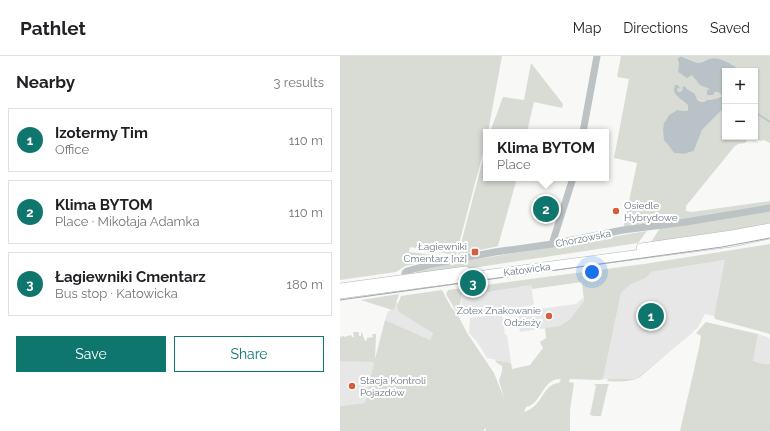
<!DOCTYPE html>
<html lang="en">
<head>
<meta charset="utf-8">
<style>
  body { margin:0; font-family:Raleway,sans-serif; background:#f2f2f2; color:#202124 }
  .controls { position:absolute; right:12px; top:12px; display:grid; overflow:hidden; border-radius:0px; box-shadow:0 1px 3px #0004 }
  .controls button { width:36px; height:36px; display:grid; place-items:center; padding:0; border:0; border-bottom:1px solid #e0e0e0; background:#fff; color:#202124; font:20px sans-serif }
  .you { position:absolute; left:252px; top:216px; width:14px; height:14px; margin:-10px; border:3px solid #fff; border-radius:50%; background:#1a73e8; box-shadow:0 0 0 6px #1a73e833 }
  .badge { display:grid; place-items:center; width:26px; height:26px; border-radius:50%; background:#0f766e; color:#fff; font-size:13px; font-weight:700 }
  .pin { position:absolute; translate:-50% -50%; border:2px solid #fff; box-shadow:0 1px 4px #0006 }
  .popup { position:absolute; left:143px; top:73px; width:126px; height:52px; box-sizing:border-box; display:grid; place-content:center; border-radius:0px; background:#fff; filter:drop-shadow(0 1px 3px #0005); font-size:13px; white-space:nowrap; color:#757577 }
  .popup b { font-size:15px; color:#202124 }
  .popup::after { content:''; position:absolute; left:50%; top:100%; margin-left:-8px; border:8px solid transparent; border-top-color:#fff }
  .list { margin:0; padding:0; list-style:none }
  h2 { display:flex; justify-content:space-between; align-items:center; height:52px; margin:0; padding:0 16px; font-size:17px }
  h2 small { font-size:13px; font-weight:400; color:#757577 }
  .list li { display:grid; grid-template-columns:26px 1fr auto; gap:12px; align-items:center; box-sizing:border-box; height:64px; margin:0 8px 8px; padding:0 8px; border:1px solid #e0e0e0; border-radius:0px }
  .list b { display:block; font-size:15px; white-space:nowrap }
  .list p { margin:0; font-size:13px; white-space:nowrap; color:#757577 }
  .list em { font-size:13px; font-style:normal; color:#757577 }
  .actions { display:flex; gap:8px; padding:12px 16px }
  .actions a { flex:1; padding:9px 0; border:1px solid #0f766e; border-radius:0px; text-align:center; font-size:14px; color:#0f766e }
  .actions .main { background:#0f766e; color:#fff }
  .map { position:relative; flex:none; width:430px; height:375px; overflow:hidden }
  header { display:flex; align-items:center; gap:24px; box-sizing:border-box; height:56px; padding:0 20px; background:#fff; border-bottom:1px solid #e0e0e0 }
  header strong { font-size:19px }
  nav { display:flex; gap:22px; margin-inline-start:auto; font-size:14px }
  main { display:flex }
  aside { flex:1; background:#fff }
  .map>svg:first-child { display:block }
  .built { fill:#e6e7e6 }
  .green { fill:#d8dcd5; fill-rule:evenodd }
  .water { fill:#b9c3c7 }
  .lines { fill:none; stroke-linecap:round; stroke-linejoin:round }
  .stream { stroke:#b9c3c7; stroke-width:1.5 }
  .major-casing { stroke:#b1b6ba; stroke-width:10 }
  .minor { stroke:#bdc2c5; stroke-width:7 }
  .major { stroke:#fff; stroke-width:9 }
  .tram { stroke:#a0a6ab; stroke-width:1 }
  .poi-dot { fill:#d3603b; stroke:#fff; stroke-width:1.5 }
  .labels { text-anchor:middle; stroke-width:4; stroke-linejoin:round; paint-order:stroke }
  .poi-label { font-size:10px; fill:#6a7884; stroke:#fff; text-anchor:start }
  .street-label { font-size:10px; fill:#6a7884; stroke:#fff }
</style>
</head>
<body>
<header>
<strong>Pathlet</strong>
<nav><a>Map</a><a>Directions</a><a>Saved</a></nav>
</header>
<main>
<aside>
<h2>Nearby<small>3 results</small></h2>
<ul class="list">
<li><span class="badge">1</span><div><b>Izotermy Tim</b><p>Office</p></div><em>110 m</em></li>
<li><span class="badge">2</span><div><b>Klima BYTOM</b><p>Place · Mikołaja Adamka</p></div><em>110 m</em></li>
<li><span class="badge">3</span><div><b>Łagiewniki Cmentarz</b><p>Bus stop · Katowicka</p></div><em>180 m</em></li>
</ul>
<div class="actions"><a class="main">Save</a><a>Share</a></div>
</aside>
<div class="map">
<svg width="430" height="375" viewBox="0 0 430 375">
  <rect width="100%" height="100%" fill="#f8f8f6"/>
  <path class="built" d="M 386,204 L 374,260 L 365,258 L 358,271 L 351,278 L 296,323 L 263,323 L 281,237 L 291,228 L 306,222 L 311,216 Z
    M 191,229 L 194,249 L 127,259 L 121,258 L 122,238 L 129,238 L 129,236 L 138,234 L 139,238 Z
    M 243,242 L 244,245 L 230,263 L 220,270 L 180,276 L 177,256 L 236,248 Z
    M 56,246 L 63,250 L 93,277 L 90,284 L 45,264 L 48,255 L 50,255 Z
    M 162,258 L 165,279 L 167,279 L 171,307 L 147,302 L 138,287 L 129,277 L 130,262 Z
    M 418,278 L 430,282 L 430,308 L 424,308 L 413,305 Z
    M 4,304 L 34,306 L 25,347 L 0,350 L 0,305 Z"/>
  <path class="green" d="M 0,0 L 162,0 L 148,76 L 146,76 L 146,85 L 143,97 L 116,199 L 70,191 L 69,196 L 92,199 L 91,205 L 65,210 L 56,216 L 0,224 Z
    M 281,0 L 341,0 L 338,2 L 337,5 L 339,8 L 340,18 L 352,19 L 375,36 L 378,36 L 383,40 L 375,43 L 367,44 L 364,46 C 358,45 349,36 346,31 L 343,30 L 342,35 L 338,36 L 337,33 L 339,32 L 334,31 L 337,41 L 348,49 L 348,54 L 346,55 L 337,54 L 329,59 L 324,67 L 326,87 L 334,97 L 344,98 L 354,95 L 362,74 L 381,55 L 385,53 L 385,81 L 410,81 L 405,87 L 398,88 L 394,91 L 346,150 L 346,155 L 352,156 L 430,145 L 430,152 L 283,174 L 297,107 L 274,102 L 289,23 L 277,21 Z
    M 342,0 L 430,0 L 430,87 L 424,84 L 421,85 L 416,83 L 417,81 L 415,80 L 415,15 L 397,14 L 397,12 C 389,6 379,2 369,3 C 365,3 361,7 357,7 Z
    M 191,7 L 223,48 L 222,52 L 194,46 L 187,76 L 150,76 L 163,41 L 184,44 Z
    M 146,92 L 146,122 L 177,122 L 158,190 L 118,199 Z
    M 430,155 L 430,167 L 399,173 L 311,186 L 320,172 Z
    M 307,175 L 298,187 L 119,214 L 74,219 L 79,214 L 96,210 Z
    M 430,188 L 430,278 L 375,263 L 374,260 L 385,204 L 311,216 L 306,222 L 291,228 L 281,237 L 263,323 L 260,324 L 230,323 L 229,326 L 234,327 L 230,354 L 230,375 L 146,375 L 146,372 L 143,375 L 0,375 L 0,350 L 25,347 L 34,306 L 0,305 L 0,281 L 4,280 L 4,281 L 11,279 L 12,281 L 14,281 L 13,276 L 19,276 L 19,280 L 21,280 L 21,276 L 22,277 L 25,285 L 27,284 L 27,282 L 33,281 L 32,278 L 36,278 L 35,303 L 45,264 L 90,284 L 93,277 L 59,256 L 57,250 L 61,240 L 102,234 L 111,251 L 118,259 L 127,277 L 154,317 L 164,342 L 159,325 L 162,315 L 162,310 L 157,307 L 155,304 L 171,307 L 172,313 L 190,309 L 203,292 L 200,286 L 206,282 L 205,272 L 220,270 L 230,263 L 244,245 L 242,226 L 192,233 L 191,229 L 138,238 L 138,234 L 130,236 L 130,238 L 122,238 L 120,249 L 123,255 L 121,258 L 116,255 L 106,238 L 108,234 L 304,208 ZM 221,323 L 219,327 C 202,328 203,351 184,356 L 186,351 C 202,348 202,322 221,323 Z
    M 59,238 L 54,253 L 52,254 L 21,244 Z
    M 366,266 L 418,278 L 413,305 L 424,308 L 430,308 L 430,375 L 340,375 L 359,292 L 361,280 L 356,277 Z
    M 335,291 L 300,321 C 291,326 278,326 267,325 L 268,323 L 296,323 Z
    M 254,328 L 269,328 L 268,330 L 261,360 L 254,360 L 250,359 L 256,330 Z"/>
  <path class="water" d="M 341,0 L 357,7 C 362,7 365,4 369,3 C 378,0 390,7 397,12 L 397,14 L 409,14 L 385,15 L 385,53 L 381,55 L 362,74 L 354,95 L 344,98 L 334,97 L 324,84 L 323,74 L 324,67 L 329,59 L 337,54 L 346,55 L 348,54 L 348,49 C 341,43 331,39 335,29 L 338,29 L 340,32 L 337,33 L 338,36 L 342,35 L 343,30 L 346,31 L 347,33 L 355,38 C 356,43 359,46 364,46 L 367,44 L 375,43 L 383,40 L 378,36 L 375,36 L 373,39 L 367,39 L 367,34 L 370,33 L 360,29 L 352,19 L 347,22 L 338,16 L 339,8 L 337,3 Z"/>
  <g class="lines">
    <path class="stream" d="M 415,56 L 430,66"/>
    <defs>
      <path id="major" d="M 301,192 L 392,179 L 430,172
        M 0,232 L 126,215
        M 0,238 L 392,186 L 430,178"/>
    </defs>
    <use href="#major" class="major-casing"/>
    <path class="minor" d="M 243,76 L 257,0
      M 212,188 L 233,122
      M 65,227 L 65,217 L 67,215 L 92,208 L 155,196 L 212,188 L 283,174 L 346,166 L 430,152"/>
    <use href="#major" class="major"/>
    <path class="tram" d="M 0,244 L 382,191 L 430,182"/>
  </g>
  <g class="poi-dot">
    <circle cx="276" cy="155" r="4"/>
    <rect x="131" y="192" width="8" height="8" rx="2"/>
    <circle cx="209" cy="260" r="4"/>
    <circle cx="12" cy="330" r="4"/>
  </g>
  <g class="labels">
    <g class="poi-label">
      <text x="284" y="153">Osiedle<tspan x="284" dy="12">Hybrydowe</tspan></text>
      <text x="127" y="194" text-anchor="end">Łagiewniki<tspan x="127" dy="12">Cmentarz [nż]</tspan></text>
      <text x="201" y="258" text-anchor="end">Zotex Znakowanie<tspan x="201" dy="12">Odzieży</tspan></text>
      <text x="20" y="328">Stacja Kontroli<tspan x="20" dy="12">Pojazdów</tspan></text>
    </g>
    <g class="street-label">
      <text transform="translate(243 182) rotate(-11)" y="4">Chorzowska</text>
      <text transform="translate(187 213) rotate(-8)" y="4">Katowicka</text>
    </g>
  </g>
</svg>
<div class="controls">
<button>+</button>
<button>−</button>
</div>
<div class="you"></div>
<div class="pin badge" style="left:311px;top:260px">1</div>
<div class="pin badge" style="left:206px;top:153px">2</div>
<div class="popup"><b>Klima BYTOM</b>Place</div>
<div class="pin badge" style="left:133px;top:227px">3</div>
</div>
</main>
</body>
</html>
